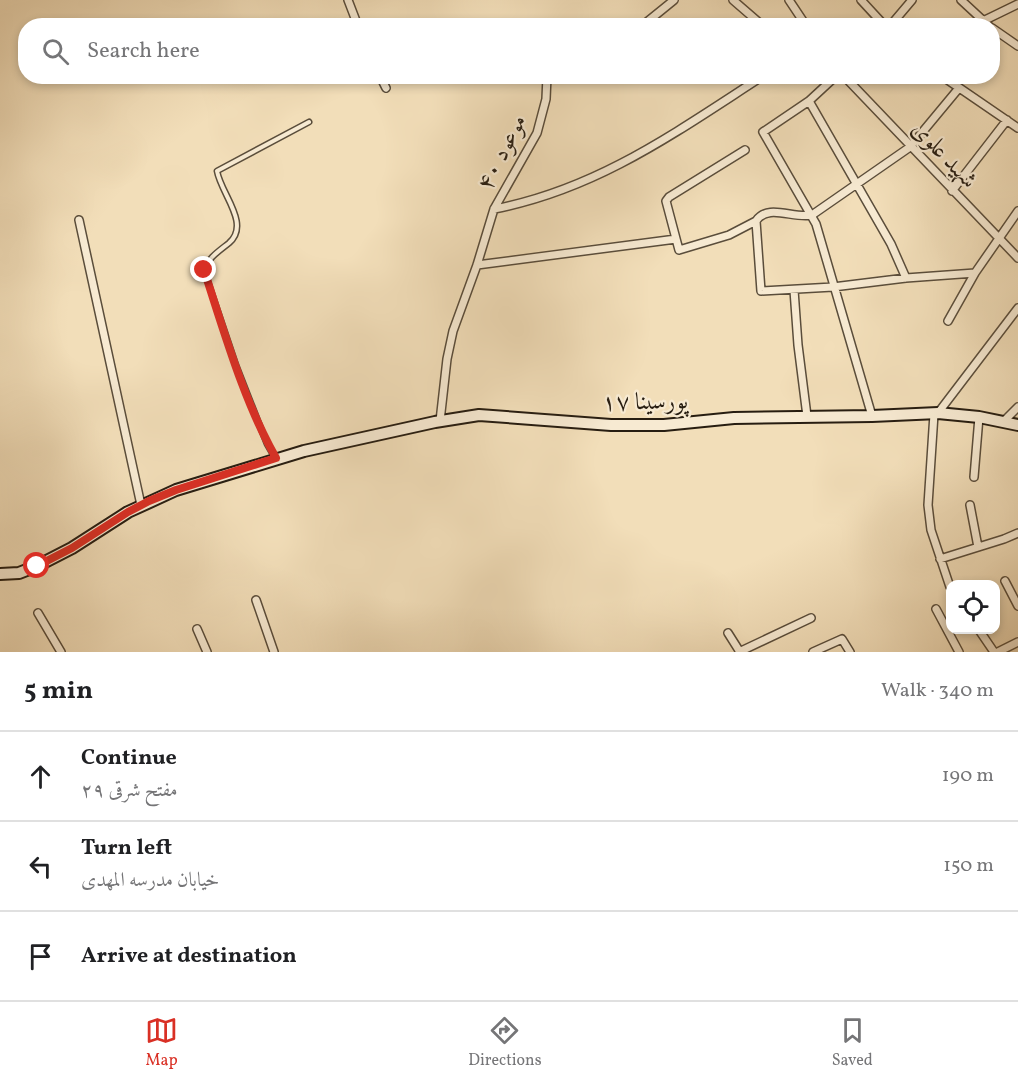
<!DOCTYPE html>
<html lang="en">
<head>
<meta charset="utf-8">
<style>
  body { margin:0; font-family:Vollkorn,Amiri,serif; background:#f6f6f6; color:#202124 }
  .controls { position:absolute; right:18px; bottom:18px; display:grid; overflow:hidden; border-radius:12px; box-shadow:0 3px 9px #0003 }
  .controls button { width:54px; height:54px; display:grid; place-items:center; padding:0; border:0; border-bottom:2px solid #e0e0e0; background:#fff; color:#202124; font:30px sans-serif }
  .stop { position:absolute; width:18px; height:18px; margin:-14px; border:4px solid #d93025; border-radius:50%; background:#fff }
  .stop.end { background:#d93025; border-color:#fff; box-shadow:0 2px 6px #0008 }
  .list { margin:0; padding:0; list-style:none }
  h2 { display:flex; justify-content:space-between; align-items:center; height:78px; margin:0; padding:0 24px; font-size:26px }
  h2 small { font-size:20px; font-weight:400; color:#757577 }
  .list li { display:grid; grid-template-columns:39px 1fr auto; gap:18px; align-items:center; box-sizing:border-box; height:90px; padding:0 24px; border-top:2px solid #e0e0e0 }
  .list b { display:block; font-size:22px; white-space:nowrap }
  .list p { margin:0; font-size:20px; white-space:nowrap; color:#757577 }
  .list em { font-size:20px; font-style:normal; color:#757577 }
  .icon { flex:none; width:33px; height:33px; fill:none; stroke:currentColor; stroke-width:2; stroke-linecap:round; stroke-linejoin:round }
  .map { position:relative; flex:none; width:1018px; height:652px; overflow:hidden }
  .search { position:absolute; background:#fff; box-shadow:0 3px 9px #0003; left:18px; right:18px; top:18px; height:66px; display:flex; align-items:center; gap:15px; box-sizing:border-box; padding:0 21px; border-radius:24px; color:#757577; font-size:22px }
  .sheet { height:348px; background:#fff }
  nav { display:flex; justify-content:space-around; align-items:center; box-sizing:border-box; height:84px; border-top:2px solid #e0e0e0; background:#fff; font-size:16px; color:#757577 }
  nav a { display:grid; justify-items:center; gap:3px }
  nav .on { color:#d93025 }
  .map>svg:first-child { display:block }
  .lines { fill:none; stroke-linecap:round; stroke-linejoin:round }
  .lane-casing { stroke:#5a4d3b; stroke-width:7 }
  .street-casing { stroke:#5a4d3b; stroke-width:10 }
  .secondary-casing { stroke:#271d11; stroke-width:14 }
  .lane { stroke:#f7ead2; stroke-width:4 }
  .street { stroke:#f7ead2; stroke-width:7 }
  .secondary { stroke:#f7ead2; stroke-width:10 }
  .route { stroke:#d93025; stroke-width:8 }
  .labels { text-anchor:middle; stroke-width:4.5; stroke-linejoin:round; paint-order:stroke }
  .street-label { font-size:24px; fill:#271d11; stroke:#f7ead2 }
</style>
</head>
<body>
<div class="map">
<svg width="1018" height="652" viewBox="0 0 1018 652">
  <rect width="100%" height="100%" fill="#f2deb9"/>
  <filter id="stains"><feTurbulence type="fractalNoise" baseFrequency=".00333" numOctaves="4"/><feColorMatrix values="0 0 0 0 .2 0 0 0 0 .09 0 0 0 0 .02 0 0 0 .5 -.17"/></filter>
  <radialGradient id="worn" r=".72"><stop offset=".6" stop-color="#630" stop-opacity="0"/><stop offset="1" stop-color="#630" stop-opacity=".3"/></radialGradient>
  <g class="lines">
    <defs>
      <path id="lane" d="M 275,458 L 267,444 L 236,365 L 204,270 C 208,258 219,251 229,243 C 251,224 221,194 217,171 L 309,122"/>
      <path id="street" d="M 348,0 L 358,26
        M 733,0 L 763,26
        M 789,0 L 805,24
        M 861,0 L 885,26
        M 961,0 L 989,26
        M 983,21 L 1018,4
        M 642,26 L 674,0
        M 890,26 L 912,0
        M 992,28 L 1018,46
        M 380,76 L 386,88
        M 836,76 L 809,101 L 763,132 L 816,224 L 872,416
        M 844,76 L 1018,258
        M 942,76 L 1018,128
        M 809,101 L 891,244 L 906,278
        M 745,150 L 669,197 L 666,201 L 679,250 L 729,235 L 756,221 L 761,291 L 833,287 L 906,278 L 975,273 L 1018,211
        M 952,191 L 1007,120
        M 494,209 C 598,189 676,132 763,76
        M 79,220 L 141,505
        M 756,221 C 768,203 793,219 812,215 L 910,147 L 959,88
        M 477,265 L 676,239
        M 794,290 L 798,345 L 807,416
        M 948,321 L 975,273
        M 938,413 L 1018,308
        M 934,414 L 928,505 L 931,530 L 950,587
        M 440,421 L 447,359 L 453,331 L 477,265 L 494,209 L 537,133 L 546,99 L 547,76
        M 1004,421 L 1018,407
        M 974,477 L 979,417
        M 970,505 L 978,547
        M 940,559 L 1004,539 L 1018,533
        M 1005,581 L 1018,606
        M 256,600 L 274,652
        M 936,609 L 959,652
        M 38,613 L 61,652
        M 197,629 L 207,652
        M 979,630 L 994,652
        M 728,633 L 740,652
        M 739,652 L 811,618
        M 813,652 L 842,639 L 850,652
        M 998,652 L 1018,642"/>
      <path id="secondary" d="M 0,574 L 19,573 L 37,566 L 72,548 L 128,512 L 176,490 L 304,451 L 435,422 L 479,415 L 611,425 L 664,425 L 734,418 L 872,416 L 938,413 L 979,417 L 1018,425"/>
    </defs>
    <use href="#lane" class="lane-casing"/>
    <use href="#street" class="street-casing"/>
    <use href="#secondary" class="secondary-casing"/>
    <use href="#lane" class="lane"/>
    <use href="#street" class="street"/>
    <use href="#secondary" class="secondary"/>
  </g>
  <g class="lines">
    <path class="route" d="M 37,566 L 72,548 L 128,512 L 149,501 L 176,490 L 276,458 C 244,402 224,331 204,270"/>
  </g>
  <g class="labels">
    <g class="street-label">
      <text transform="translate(501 152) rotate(-63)" y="8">موعود ۴۰</text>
      <text transform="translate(945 154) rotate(46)" y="8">شهید علوی</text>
      <text transform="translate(645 401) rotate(-1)" y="8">پورسینا ۱۷</text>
    </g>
  </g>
  <rect width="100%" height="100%" filter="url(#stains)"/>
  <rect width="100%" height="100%" fill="url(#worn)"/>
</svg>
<div class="controls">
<button><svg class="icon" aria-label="locate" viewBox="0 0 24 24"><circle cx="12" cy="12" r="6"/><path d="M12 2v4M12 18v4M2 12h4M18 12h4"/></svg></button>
</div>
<div class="stop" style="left:37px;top:566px"></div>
<div class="stop end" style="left:204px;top:270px"></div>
<div class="search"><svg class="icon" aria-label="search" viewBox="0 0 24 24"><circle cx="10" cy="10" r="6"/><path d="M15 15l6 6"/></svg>Search here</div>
</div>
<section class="sheet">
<h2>5 min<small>Walk · 340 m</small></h2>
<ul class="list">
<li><svg class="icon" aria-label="ahead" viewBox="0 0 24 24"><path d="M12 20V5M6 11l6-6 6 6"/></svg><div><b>Continue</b><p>مفتح شرقی ۲۹</p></div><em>190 m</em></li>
<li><svg class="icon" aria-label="left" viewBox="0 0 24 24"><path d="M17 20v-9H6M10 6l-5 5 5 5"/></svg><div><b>Turn left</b><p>خیابان مدرسه المهدی</p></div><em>150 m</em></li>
<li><svg class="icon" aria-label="arrive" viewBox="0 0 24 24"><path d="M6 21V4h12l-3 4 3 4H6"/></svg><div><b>Arrive at destination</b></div></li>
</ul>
</section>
<nav>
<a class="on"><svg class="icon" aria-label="map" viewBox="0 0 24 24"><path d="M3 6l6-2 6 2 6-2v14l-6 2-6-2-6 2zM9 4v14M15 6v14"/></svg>Map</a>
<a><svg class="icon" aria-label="directions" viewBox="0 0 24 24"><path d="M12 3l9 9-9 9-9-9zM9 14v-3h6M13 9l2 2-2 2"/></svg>Directions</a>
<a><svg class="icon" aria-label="saved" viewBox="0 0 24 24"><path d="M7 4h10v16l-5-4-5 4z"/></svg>Saved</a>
</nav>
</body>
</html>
